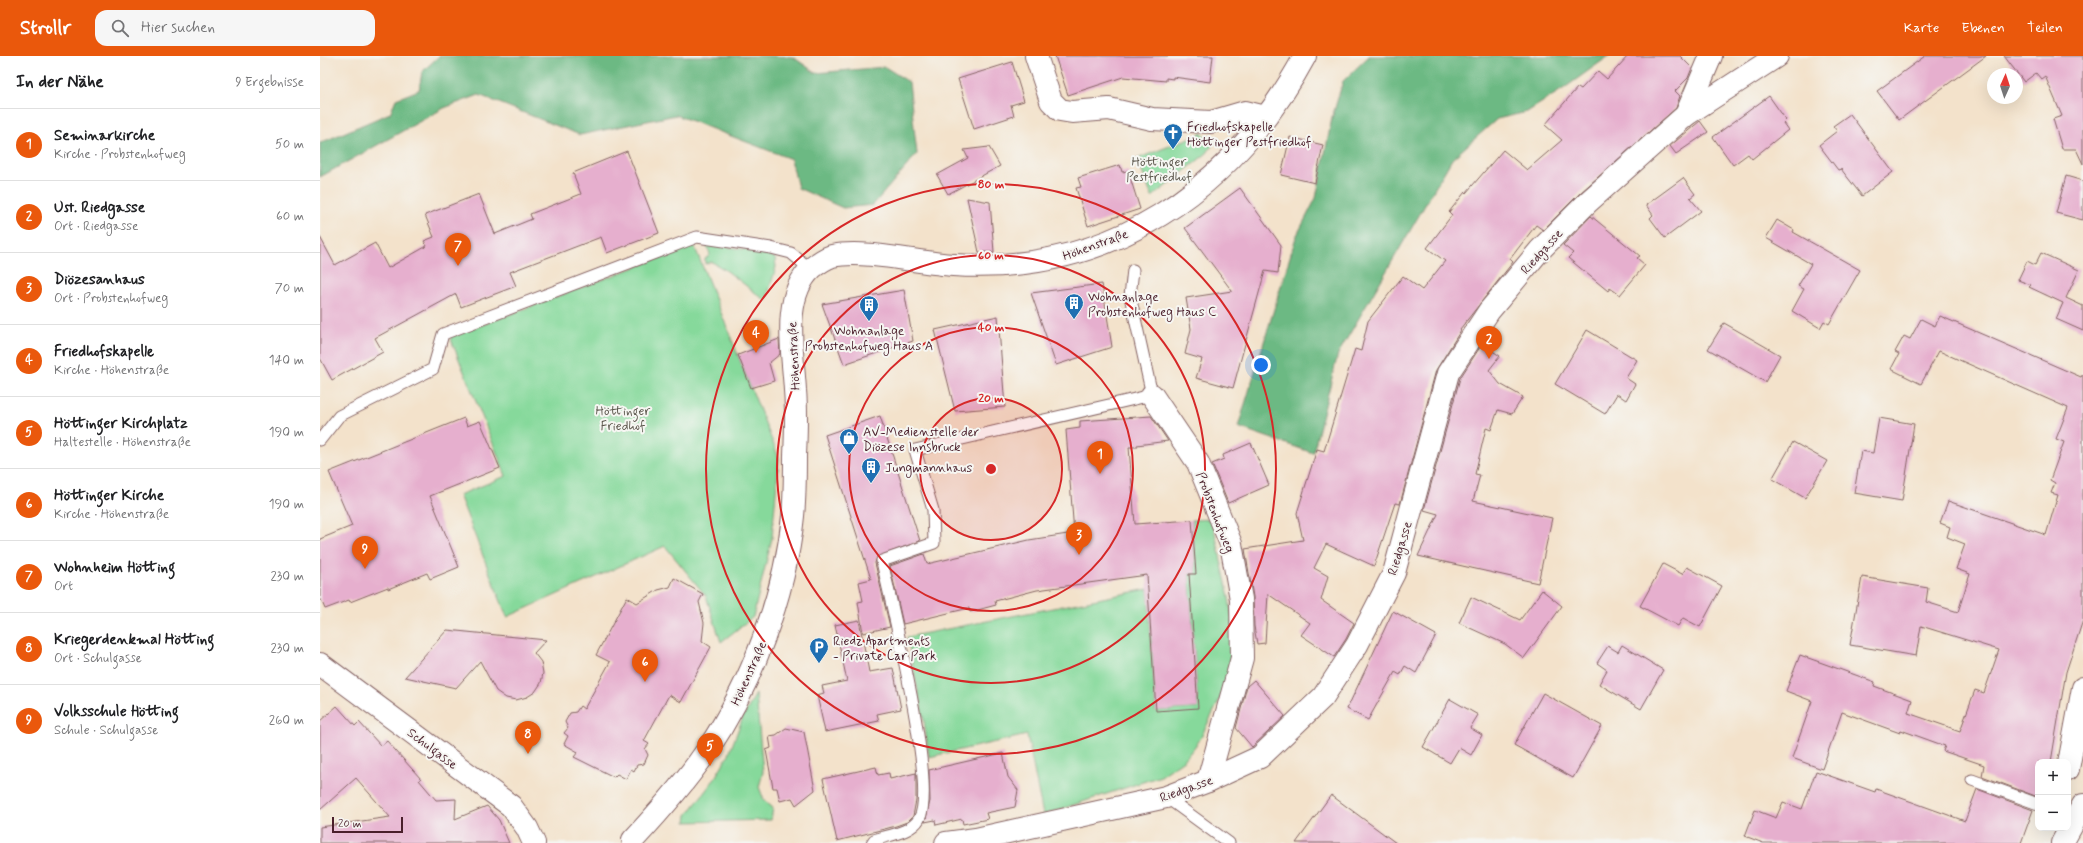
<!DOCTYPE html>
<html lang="de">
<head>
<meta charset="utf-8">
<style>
  body { margin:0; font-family:Mynerve,sans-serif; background:#f6f6f6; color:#202124 }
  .controls { position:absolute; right:12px; bottom:12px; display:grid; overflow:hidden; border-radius:8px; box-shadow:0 4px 16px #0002 }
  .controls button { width:36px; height:36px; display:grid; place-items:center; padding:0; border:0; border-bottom:1px solid #e0e0e0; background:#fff; color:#202124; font:20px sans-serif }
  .compass { position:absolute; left:1667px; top:12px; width:36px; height:36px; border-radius:50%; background:#fff; box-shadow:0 4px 16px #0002; rotate:3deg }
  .scale { position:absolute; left:12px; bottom:10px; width:71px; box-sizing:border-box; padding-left:4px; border:2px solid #4a1f2b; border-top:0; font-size:11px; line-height:14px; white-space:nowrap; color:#4a1f2b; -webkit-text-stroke:3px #f6f6f2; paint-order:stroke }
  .you { position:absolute; left:941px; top:309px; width:14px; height:14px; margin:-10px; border:3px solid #fff; border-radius:50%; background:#1a73e8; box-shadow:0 0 0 6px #1a73e833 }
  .badge { display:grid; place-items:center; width:26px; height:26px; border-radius:50%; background:#ea580c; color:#fff; font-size:13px; font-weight:700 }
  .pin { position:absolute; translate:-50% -33px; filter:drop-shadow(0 1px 2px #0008) }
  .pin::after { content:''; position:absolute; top:21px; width:14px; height:12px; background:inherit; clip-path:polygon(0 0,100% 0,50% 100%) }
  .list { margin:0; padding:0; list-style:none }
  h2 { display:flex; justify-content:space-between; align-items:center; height:52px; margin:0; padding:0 16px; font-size:17px }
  h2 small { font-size:13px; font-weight:400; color:#757577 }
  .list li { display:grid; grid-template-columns:26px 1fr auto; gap:12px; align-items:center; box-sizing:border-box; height:72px; padding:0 16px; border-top:1px solid #e0e0e0 }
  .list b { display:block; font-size:15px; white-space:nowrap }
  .list p { margin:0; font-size:13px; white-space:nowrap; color:#757577 }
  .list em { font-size:13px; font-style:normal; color:#757577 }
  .icon { flex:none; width:22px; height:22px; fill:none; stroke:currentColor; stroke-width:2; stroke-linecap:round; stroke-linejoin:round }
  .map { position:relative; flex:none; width:1763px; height:787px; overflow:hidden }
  header { display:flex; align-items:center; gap:24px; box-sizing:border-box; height:56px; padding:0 20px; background:#ea580c; color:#fff }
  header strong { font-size:19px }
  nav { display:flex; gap:22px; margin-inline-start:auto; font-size:14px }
  .search { width:280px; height:36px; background:#f6f6f6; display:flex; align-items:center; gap:10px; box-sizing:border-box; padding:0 14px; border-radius:12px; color:#757577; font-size:15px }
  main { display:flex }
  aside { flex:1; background:#fff }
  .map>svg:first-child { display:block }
  .green { fill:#86d99b; stroke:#687c63 }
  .forest { fill:#6cb983; stroke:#5b6c57 }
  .building { fill:#e6afce }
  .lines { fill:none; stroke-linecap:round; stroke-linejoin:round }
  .service-casing { stroke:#856363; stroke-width:13 }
  .minor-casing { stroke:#856363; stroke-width:24 }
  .tertiary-casing { stroke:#856363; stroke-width:24 }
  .service { stroke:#fff; stroke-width:11 }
  .minor { stroke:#fff; stroke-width:22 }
  .tertiary { stroke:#fff; stroke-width:22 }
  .ring { fill:none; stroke:#d62828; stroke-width:2 }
  .labels { text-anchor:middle; stroke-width:4; stroke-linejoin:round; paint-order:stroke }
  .poi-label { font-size:13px; fill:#4a1f2b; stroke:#f6f6f2; text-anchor:start }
  .park-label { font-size:13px; fill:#5c574d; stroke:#f6f6f2 }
  .street-label { font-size:13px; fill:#4a1f2b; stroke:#f6f6f2 }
  .centre { fill:#d62828; stroke:#f6f6f2; stroke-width:2 }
  .ring-label { font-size:12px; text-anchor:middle; font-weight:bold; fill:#d62828; stroke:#f6f6f2; stroke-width:4; stroke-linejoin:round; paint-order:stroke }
</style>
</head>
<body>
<header>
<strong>Strollr</strong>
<div class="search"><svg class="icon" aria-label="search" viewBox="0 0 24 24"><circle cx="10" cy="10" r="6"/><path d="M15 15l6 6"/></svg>Hier suchen</div>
<nav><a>Karte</a><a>Ebenen</a><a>Teilen</a></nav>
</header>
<main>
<aside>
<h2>In der Nähe<small>9 Ergebnisse</small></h2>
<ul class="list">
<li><span class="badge">1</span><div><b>Seminarkirche</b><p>Kirche · Probstenhofweg</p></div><em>50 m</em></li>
<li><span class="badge">2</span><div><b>Ust. Riedgasse</b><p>Ort · Riedgasse</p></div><em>60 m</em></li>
<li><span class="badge">3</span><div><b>Diözesanhaus</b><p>Ort · Probstenhofweg</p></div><em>70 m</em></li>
<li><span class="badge">4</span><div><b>Friedhofskapelle</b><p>Kirche · Höhenstraße</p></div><em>140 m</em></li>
<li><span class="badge">5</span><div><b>Höttinger Kirchplatz</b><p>Haltestelle · Höhenstraße</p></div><em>190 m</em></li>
<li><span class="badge">6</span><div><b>Höttinger Kirche</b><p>Kirche · Höhenstraße</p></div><em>190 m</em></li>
<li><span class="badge">7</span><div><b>Wohnheim Hötting</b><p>Ort</p></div><em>230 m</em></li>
<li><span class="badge">8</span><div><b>Kriegerdenkmal Hötting</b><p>Ort · Schulgasse</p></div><em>230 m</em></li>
<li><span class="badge">9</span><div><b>Volksschule Hötting</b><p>Schule · Schulgasse</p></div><em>260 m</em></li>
</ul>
</aside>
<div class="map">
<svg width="1763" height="787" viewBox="0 0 1763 787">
  <rect width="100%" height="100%" fill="#f6f6f2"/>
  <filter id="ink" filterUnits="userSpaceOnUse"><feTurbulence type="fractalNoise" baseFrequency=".025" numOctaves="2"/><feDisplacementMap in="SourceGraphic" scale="8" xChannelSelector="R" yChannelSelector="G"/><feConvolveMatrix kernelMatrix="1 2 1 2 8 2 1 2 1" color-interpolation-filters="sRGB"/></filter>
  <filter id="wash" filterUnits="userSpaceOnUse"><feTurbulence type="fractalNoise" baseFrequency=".012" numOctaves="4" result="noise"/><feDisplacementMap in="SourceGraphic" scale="16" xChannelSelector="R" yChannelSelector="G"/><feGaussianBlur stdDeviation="0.9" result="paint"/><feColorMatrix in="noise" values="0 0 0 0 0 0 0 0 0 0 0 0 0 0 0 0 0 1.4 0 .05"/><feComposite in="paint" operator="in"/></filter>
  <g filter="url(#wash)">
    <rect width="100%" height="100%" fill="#f3e2cb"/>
    <path class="green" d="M 882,77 L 893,88 L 887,97 L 832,141 L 817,103 Z
      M 386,187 C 406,192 439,193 455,202 L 456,211 L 446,245 L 407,215 L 392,206 L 385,208 L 385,203 L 390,199 Z
      M 374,189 L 459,402 L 452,482 L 433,561 L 401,586 L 386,540 L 345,490 L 187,561 L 139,439 L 186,420 L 130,281 Z
      M 892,463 L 909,541 L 913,571 L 910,612 L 899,645 L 879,685 L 865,703 L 841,720 L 723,759 L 707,679 L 609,701 L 604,665 L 587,581 L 828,533 L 836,655 L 878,652 L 869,518 L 876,518 L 872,464 Z
      M 436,638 L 443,716 L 439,731 L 444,744 L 453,752 L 451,764 L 366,766 L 367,759 L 393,725 L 409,698 L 423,661 Z"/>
    <path class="forest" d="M 119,0 L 450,0 L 473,1 L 496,17 L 565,11 L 589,26 L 597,98 L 553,149 L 523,152 L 478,132 L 471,103 L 356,59 L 260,79 L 159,39 L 124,52 L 0,121 L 0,87 L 70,57 L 76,43 L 99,34 L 102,16 Z
      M 1049,0 L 1289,0 L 1243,33 L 1207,56 L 1177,63 L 1132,103 L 1018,298 L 993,397 L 918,371 L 976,181 L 996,142 L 1012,62 L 1023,25 Z"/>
    <g id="blocks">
      <path class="building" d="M 735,0 L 893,0 L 890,26 L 853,21 L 853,23 L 846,22 L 846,25 L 803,21 L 748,39 Z
        M 1308,0 L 1360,0 L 1372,12 L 1368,22 L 1355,35 L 1360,40 L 1356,52 L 1260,137 L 1223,174 L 1216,169 L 1190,203 L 1193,206 L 1140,273 L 1141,274 L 1116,314 L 1080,448 L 1075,447 L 1054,510 L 1006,488 L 994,512 L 1008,520 L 1001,544 L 1034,567 L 1026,583 L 1014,601 L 981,579 L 990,567 L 948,538 L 945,587 L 937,588 L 934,570 L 933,541 L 925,493 L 983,484 L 977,457 L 997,393 L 1004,395 L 1035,293 L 1041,295 L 1048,265 L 1083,220 L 1102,234 L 1125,205 L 1107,192 L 1132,159 L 1129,156 L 1145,136 L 1146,137 L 1183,94 L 1207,114 L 1242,84 L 1225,69 L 1258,31 L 1261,33 L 1278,15 L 1287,23 Z
        M 1605,0 L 1666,0 L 1579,64 L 1557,35 Z
        M 1684,0 L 1763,0 L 1763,108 L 1756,93 L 1742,93 L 1733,63 L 1742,60 L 1725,20 L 1721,23 L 1716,17 L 1704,26 Z
        M 692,6 L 704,45 L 691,49 L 694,60 L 654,73 L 638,23 Z
        M 1449,40 L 1466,64 L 1463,67 L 1468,74 L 1432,103 L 1428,98 L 1413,109 L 1393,81 Z
        M 1530,58 L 1573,116 L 1542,140 L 1521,113 L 1518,114 L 1499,89 L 1517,75 L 1513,70 Z
        M 1380,65 L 1388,76 L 1356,98 L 1350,90 Z
        M 970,81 L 1003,89 L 995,127 L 961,119 Z
        M 669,91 L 680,110 L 628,138 L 617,119 L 648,102 L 644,94 Z
        M 307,95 L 339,177 L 287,197 L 281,181 L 190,216 L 196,230 L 141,251 L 136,238 L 55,282 L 63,296 L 12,324 L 0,302 L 0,181 L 15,209 L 55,187 L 68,212 L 107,190 L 104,185 L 114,181 L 105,159 L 159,138 L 175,178 L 212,163 L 210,158 L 261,138 L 253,117 Z
        M 800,109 L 802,116 L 808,115 L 820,153 L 768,170 L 756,132 L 761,131 L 758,122 Z
        M 1746,120 L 1763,125 L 1763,164 L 1736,157 Z
        M 1363,122 L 1375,138 L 1370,142 L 1381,155 L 1345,182 L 1330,162 L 1333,159 L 1326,149 Z
        M 920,132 L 961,189 L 958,217 L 945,215 L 913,332 L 876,322 L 882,303 L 865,298 L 871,273 L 866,242 L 912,235 L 865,172 Z
        M 647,142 L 670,146 L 674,196 L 659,196 Z
        M 1271,160 L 1320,200 L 1317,202 L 1325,209 L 1300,239 L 1290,232 L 1288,235 L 1248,202 L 1253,197 L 1243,189 Z
        M 1457,164 L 1474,174 L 1473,176 L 1540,214 L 1509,268 L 1504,265 L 1500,272 L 1472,255 L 1484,233 L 1478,230 L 1491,208 L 1446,182 Z
        M 1721,197 L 1759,214 L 1746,242 L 1763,250 L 1763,275 L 1736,263 L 1743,247 L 1709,231 L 1711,229 L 1698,224 L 1707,205 L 1715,209 Z
        M 782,228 L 792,291 L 736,309 L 711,237 Z
        M 584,234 L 593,285 L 524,308 L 502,248 Z
        M 678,260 L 685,351 L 635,355 L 615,274 Z
        M 1620,260 L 1761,321 L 1763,318 L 1763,564 L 1746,616 L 1731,706 L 1718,706 L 1718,741 L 1662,720 L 1664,709 L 1623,695 L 1625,690 L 1581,674 L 1580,677 L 1522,656 L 1502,713 L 1472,702 L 1492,645 L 1466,635 L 1480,599 L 1555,626 L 1554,630 L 1592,644 L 1588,657 L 1640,675 L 1655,634 L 1664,637 L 1679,594 L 1601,570 L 1596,600 L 1530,589 L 1542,521 L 1608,532 L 1606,546 L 1638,556 L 1650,518 L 1636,513 L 1645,488 L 1627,481 L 1630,471 L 1620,467 L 1628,445 L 1726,479 L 1738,439 L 1731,437 L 1735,427 L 1730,424 L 1744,386 L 1736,383 L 1748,352 L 1619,295 L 1601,328 L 1571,313 L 1579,298 L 1575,296 L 1584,280 L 1590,283 L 1601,263 L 1615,270 Z
        M 1404,267 L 1460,299 L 1445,326 L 1388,293 Z
        M 1267,274 L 1317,304 L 1306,322 L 1315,328 L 1306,344 L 1297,338 L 1285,358 L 1235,328 Z
        M 459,283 L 460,298 L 449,307 L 454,325 L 431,332 L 418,299 Z
        M 1162,288 L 1180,300 L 1169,314 L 1180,328 L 1203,341 L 1192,358 L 1178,354 L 1171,374 L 1166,372 L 1155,418 L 1160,419 L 1153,445 L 1232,462 L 1218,527 L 1098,500 L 1118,458 L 1104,454 L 1140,322 Z
        M 560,360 L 600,485 L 557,501 L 555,507 L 570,571 L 543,577 L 538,546 L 543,545 L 539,526 L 551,523 L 505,379 Z
        M 831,360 L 848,385 L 817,389 L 817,391 L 809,391 L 815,468 L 872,464 L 876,518 L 869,518 L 878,652 L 836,655 L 827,519 L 717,534 L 675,545 L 676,549 L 650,556 L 649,552 L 583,568 L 570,510 L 604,498 L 607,508 L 709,484 L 754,477 L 746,374 L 760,372 L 760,365 Z
        M 144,362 L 147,370 L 160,365 L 180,412 L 110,440 L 139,511 L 110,523 L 107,517 L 68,533 L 68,531 L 30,546 L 29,544 L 5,553 L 0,541 L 0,483 L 32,470 L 9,416 Z
        M 1559,362 L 1594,368 L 1582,445 L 1534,437 L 1541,395 L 1553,397 Z
        M 1473,386 L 1507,405 L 1485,442 L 1452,423 Z
        M 931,387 L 949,429 L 908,447 L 892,408 L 904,403 L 903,399 Z
        M 1343,508 L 1362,518 L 1367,511 L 1402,530 L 1380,571 L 1363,562 L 1358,570 L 1320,550 Z
        M 354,522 L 383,538 L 379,546 L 384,567 L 382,585 L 391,591 L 361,646 L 349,639 L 324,685 L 329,688 L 325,693 L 328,699 L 324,708 L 317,709 L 314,715 L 311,713 L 306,723 L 297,718 L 294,721 L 254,701 L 258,696 L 244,688 L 248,680 L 244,677 L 248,672 L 245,666 L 250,657 L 256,656 L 260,650 L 264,653 L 290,606 L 276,599 L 307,541 L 317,547 L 338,534 L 350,531 Z
        M 1222,534 L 1242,550 L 1204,602 L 1185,588 L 1139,567 L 1151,541 L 1200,564 Z
        M 1073,555 L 1116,579 L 1096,617 L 1085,610 L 1080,619 L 1075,616 L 1048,664 L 1027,653 Z
        M 539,564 L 549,616 L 573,612 L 581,653 L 557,658 L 559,665 L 505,676 L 497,639 L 504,637 L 502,630 L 527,625 L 515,569 Z
        M 127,574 L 226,584 L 214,597 L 221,606 L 223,617 L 221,627 L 215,636 L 207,641 L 196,644 L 186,642 L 176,635 L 160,605 L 136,632 L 85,621 Z
        M 1302,589 L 1343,614 L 1321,653 L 1279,628 L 1287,614 L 1277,607 L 1288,590 L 1298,596 Z
        M 934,624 L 965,660 L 932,691 L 916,672 L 927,630 Z
        M 1223,637 L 1282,670 L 1253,722 L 1194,689 Z
        M 1130,643 L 1158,659 L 1150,672 L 1162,679 L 1151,699 L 1139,692 L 1130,707 L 1103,691 Z
        M 17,650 L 35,670 L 39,666 L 61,690 L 67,685 L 101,723 L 99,724 L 116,744 L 136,743 L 135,763 L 167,750 L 179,764 L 189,787 L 0,787 L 0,771 L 70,761 L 36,722 L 0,754 L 0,665 Z
        M 466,672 L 484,676 L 495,734 L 476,749 L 472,742 L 460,745 L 457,732 L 453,732 L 446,694 L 451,692 L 449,680 L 456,679 Z
        M 683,697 L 688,721 L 698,734 L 695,751 L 666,757 L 668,763 L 643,768 L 642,763 L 616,769 L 615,764 L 605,766 L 610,745 L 609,714 Z
        M 556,711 L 558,719 L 569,717 L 570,723 L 596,717 L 596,744 L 593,760 L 587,766 L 576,770 L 517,785 L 503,723 Z
        M 1496,715 L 1555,736 L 1556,733 L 1645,765 L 1657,733 L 1713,754 L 1701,787 L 1443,787 L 1425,780 L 1435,754 L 1456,762 L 1463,746 L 1482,753 Z
        M 1011,739 L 1076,787 L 976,787 Z"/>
    </g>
  </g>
  <g filter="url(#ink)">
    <use href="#blocks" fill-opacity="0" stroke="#856363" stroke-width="1"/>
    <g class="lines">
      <defs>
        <path id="service" d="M 0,384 L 19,360 L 113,313 L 123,278 L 377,181 L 451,192 L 471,197 L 490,213
          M 1652,724 L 1718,748
          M 846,741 L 909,787
          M 552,787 L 554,784 C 568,779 591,777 599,763 C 618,732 571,548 562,505 L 614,487 L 613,454 L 595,394 L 832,339 L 810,240 L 813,214"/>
        <path id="minor" d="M 716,0 L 731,45 L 740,54 L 752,56 L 789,53 L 832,63 L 891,66 L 925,56 L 945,61
          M 1366,59 L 1391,0
          M 832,339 L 878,407 L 911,488 L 921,543 L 922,602 L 888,725
          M 0,608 L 191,750 L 207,772 L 214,787
          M 1748,713 L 1763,632"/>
        <path id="tertiary" d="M 313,784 C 339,756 364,728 386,696 C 431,630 465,540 473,460 C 475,440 475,420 475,400 C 476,378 477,356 475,334 C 473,297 461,240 492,212 C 497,208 506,202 512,200 C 544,193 599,207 633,209 C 790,219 912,135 985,0
          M 626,787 L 656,783 L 846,741 L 888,725 L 940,701 L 1003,641 L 1037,589 L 1074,517 L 1128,317 L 1169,255 L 1220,194 L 1268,146 L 1366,59 L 1457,0
          M 1742,787 L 1763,749"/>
      </defs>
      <use href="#service" class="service-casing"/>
      <use href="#minor" class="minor-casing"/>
      <use href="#tertiary" class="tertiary-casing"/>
      <use href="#service" class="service"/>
      <use href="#minor" class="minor"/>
      <use href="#tertiary" class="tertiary"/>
    </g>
  </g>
  <circle cx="671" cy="413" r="71" fill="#d62828" fill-opacity=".12"/>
  <g class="ring">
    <circle cx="671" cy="413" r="71"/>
    <circle cx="671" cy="413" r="142"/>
    <circle cx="671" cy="413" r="214"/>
    <circle cx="671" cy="413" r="285"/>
  </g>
  <defs>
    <symbol id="church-pin" viewBox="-11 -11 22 30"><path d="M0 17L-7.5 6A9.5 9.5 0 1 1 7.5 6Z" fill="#1f6fb2" stroke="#f6f6f2"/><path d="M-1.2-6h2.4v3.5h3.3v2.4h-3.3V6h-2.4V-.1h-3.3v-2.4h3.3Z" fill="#fff"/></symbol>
    <symbol id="building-pin" viewBox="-11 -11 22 30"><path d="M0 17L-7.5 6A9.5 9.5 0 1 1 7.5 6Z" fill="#1f6fb2" stroke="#f6f6f2"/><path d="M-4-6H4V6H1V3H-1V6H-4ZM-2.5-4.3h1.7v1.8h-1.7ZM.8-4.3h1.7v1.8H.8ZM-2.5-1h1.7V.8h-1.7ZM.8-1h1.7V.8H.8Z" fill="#fff"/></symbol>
    <symbol id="shop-pin" viewBox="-11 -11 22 30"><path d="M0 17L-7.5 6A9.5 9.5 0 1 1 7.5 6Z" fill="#1f6fb2" stroke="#f6f6f2"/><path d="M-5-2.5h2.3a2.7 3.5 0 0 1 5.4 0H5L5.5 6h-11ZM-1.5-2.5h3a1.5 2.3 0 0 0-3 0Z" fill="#fff"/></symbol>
    <symbol id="parking-pin" viewBox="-11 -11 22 30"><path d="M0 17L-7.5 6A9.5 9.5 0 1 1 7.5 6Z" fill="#1f6fb2" stroke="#f6f6f2"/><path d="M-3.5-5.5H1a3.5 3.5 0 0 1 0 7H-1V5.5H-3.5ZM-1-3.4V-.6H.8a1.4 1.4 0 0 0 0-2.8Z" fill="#fff"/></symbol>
  </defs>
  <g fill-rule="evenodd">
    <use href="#church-pin" x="842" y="66" width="22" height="30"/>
    <use href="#building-pin" x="743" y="236" width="22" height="30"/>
    <use href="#building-pin" x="538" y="238" width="22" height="30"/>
    <use href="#shop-pin" x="518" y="371" width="22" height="30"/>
    <use href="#building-pin" x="540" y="400" width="22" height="30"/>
    <use href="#parking-pin" x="488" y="580" width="22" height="30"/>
  </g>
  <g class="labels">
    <g class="poi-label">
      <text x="867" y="75">Friedhofskapelle<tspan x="867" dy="15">Höttinger Pestfriedhof</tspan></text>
      <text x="768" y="245">Wohnanlage<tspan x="768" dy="15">Probstenhofweg Haus C</tspan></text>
      <text x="549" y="279" text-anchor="middle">Wohnanlage<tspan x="549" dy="15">Probstenhofweg Haus A</tspan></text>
      <text x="543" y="380">AV-Medienstelle der<tspan x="543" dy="15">Diözese Innsbruck</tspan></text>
      <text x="565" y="416">Jungmannhaus</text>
      <text x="513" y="589">Riedz Apartments<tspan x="513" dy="15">- Private Car Park</tspan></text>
    </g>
    <g class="park-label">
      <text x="839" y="110">Höttinger<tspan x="839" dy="15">Pestfriedhof</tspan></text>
      <text x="303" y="359">Höttinger<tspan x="303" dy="15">Friedhof</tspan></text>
    </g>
    <g class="street-label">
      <text transform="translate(775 188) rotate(-20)" y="5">Höhenstraße</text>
      <text transform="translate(1221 195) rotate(-48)" y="5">Riedgasse</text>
      <text transform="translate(473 300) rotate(-93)" y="5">Höhenstraße</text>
      <text transform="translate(896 456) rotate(69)" y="5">Probstenhofweg</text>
      <text transform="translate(1079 492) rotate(-73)" y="5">Riedgasse</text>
      <text transform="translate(428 617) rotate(-66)" y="5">Höhenstraße</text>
      <text transform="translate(113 692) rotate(37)" y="5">Schulgasse</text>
      <text transform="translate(866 732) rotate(-20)" y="5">Riedgasse</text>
    </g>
  </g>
  <circle cx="671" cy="413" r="6" class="centre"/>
  <g class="ring-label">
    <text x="671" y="132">80 m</text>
    <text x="671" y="203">60 m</text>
    <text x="671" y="275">40 m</text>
    <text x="671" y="346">20 m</text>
  </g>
</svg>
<div class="controls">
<button>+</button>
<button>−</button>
</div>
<svg class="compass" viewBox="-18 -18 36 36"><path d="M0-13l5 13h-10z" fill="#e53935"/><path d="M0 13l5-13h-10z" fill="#757577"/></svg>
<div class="scale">20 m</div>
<div class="you"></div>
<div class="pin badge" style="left:780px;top:418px">1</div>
<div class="pin badge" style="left:1169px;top:303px">2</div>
<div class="pin badge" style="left:759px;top:499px">3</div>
<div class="pin badge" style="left:436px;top:297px">4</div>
<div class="pin badge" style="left:390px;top:710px">5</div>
<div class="pin badge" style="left:325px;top:626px">6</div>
<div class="pin badge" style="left:138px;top:210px">7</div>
<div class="pin badge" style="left:208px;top:698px">8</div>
<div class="pin badge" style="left:45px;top:513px">9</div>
</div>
</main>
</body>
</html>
